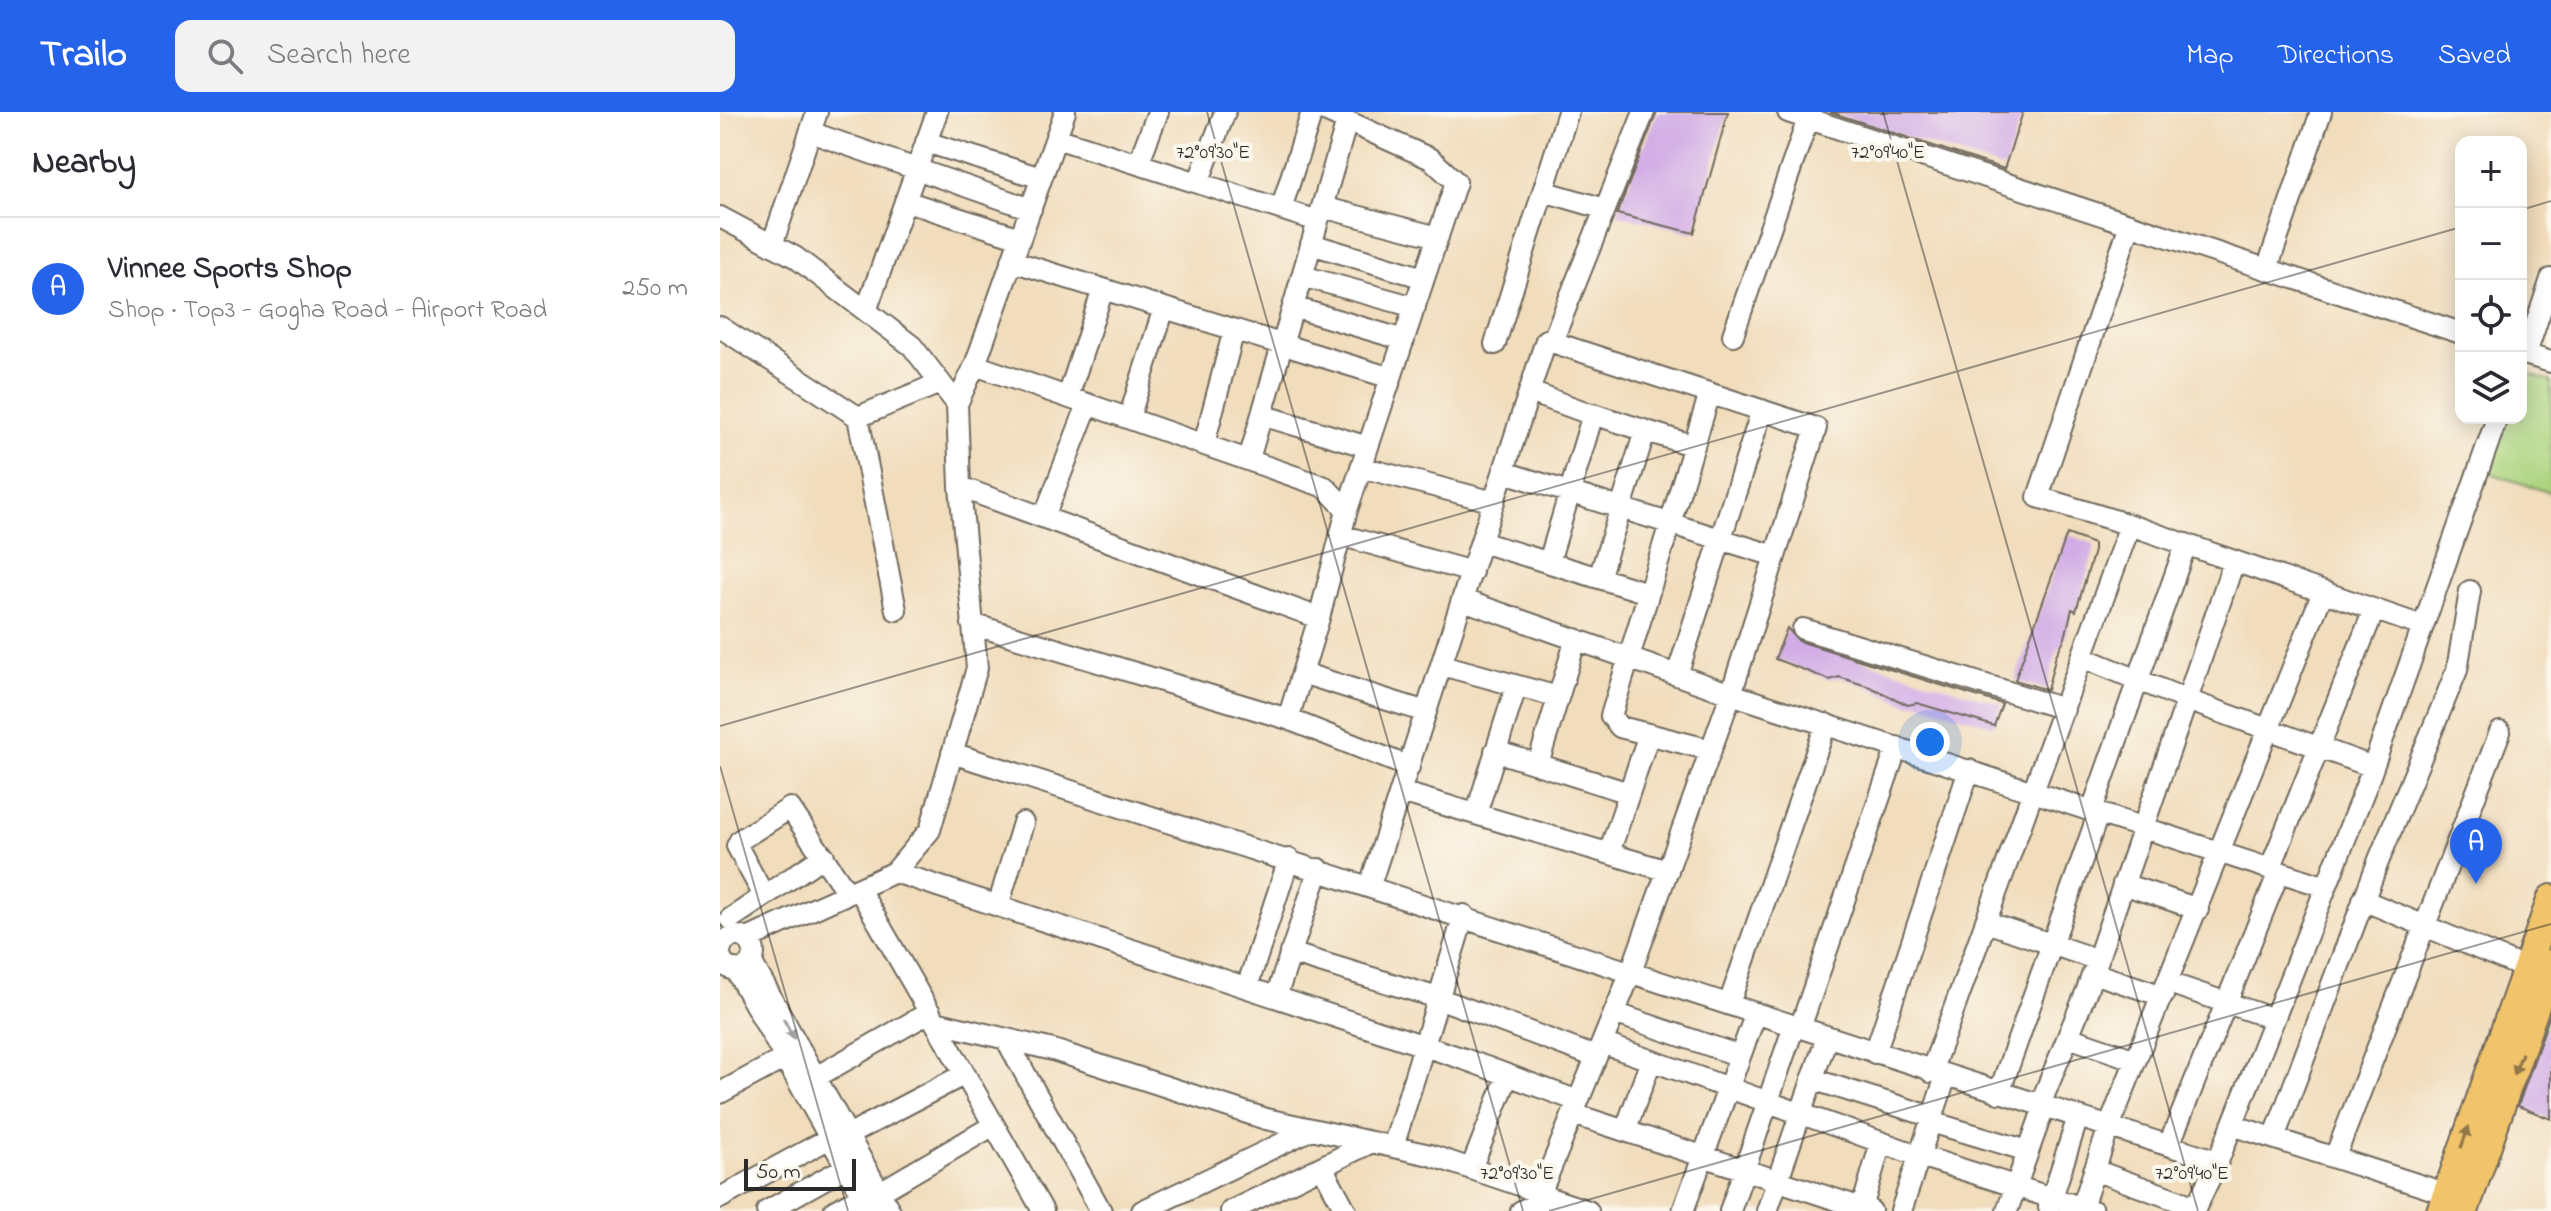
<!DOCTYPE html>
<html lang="en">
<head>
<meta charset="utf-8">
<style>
  body { margin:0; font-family:"Indie Flower",sans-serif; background:#f2f2f3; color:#2b2b33 }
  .controls { position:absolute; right:24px; top:24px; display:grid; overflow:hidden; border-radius:16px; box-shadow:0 4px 20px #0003 }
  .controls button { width:72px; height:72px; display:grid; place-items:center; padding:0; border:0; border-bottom:2px solid #e1e1e2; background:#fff; color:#2b2b33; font:40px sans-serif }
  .scale { position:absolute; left:24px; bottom:20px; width:112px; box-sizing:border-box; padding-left:8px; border:4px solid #2b2b2b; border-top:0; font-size:22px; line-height:28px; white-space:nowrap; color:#2b2b2b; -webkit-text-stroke:6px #fbf7ec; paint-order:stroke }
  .you { position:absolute; left:1210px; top:630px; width:28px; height:28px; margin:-20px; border:6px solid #fff; border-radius:50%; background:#1a73e8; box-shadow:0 0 0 12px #1a73e833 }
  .badge { display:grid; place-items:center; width:52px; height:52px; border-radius:50%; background:#2563eb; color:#fff; font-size:26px; font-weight:700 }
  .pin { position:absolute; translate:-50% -66px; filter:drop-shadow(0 2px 4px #0008) }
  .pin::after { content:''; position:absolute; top:42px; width:28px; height:24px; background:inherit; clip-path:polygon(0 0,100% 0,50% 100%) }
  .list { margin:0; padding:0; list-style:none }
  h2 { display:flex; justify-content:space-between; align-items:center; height:104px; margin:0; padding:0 32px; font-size:34px }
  h2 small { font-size:26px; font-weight:400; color:#7c7c81 }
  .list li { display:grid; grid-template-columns:52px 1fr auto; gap:24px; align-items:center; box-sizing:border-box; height:144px; padding:0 32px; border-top:2px solid #e1e1e2 }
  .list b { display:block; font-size:30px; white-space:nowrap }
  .list p { margin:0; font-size:26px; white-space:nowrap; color:#7c7c81 }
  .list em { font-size:26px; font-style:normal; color:#7c7c81 }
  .icon { flex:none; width:44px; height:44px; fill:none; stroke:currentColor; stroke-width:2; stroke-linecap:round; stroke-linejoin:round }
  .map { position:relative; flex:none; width:1831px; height:1099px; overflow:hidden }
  header { display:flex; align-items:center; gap:48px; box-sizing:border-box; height:112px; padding:0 40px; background:#2563eb; color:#fff }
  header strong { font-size:38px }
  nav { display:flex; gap:44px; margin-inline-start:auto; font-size:28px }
  .search { width:560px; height:72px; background:#f2f2f3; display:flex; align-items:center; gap:20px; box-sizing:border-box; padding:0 28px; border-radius:16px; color:#7c7c81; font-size:30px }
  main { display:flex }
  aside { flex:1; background:#fff }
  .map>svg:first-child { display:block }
  .green { fill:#acd47f; stroke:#6c8055; stroke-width:2 }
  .building { fill:#d1ace6 }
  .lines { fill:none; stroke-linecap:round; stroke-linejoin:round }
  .minor-casing { stroke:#70695d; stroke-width:24 }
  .major-casing { stroke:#70695d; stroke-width:30 }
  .minor { stroke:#fff; stroke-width:20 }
  .major { stroke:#f1c36a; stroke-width:26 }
  .oneway { fill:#a0a0a0 }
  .oneway2 { fill:#8e774a }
  .ticks { fill:none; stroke:#2b2b2b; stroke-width:2; stroke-opacity:0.45 }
  .ticks-label { font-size:20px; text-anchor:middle; fill:#2b2b2b; stroke:#fbf7ec; stroke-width:8; stroke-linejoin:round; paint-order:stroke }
</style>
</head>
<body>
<header>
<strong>Trailo</strong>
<div class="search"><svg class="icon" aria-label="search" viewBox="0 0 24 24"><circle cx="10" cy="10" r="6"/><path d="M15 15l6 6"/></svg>Search here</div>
<nav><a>Map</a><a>Directions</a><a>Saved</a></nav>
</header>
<main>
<aside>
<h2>Nearby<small></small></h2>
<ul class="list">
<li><span class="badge">A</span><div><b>Vinnee Sports Shop</b><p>Shop · Top3 - Gogha Road - Airport Road</p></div><em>250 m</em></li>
</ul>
</aside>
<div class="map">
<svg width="1831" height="1099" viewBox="0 0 1831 1099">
  <rect width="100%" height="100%" fill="#fbf7ec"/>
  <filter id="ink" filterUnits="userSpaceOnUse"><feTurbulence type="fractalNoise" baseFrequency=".0125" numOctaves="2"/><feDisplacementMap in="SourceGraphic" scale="16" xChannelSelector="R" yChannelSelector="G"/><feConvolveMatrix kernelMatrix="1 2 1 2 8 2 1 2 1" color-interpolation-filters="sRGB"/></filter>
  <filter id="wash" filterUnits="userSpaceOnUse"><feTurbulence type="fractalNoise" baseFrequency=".006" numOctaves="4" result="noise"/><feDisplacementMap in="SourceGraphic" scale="32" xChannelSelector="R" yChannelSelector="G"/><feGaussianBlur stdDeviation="1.8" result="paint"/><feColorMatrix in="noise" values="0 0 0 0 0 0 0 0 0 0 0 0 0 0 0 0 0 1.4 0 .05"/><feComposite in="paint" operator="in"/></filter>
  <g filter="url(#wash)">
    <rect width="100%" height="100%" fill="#f1dcbb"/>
    <path class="green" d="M 1801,259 L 1831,269 L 1831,381 L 1758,357 L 1777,306 L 1801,306 Z"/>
    <g id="blocks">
      <path class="building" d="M 937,0 L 1008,0 L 974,121 L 897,102 Z
        M 1110,0 L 1303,0 L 1284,57 Z
        M 1347,422 L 1374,432 L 1374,439 L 1356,499 L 1352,497 L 1345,526 L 1336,543 L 1327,578 L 1295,568 Z
        M 1067,516 L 1079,529 L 1282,592 L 1274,614 L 1197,591 L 1188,593 L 1150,575 L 1119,565 L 1110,568 L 1055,547 Z
        M 1831,900 L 1831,1007 L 1798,994 Z"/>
    </g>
  </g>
  <g filter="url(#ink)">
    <use href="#blocks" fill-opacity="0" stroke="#70695d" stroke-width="2"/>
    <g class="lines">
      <defs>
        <path id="minor" d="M 607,0 L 711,47 L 736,70 L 627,398
          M 1068,0 L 1741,221
          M 90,20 L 311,97
          M 336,26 L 598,109
          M 206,30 L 321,66
          M 418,52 L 438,0
          M 478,71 L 505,0
          M 823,79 L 885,97
          M 185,89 L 300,126
          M 602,95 L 718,125
          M 561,97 L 592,0
          M 0,105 L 75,145 L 192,234 L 237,292 L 240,375 L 257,556 L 210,718 L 175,760 L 27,827
          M 1410,112 L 1318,385 L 1410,413 L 1702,514
          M 591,132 L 704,166
          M 52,133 L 97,0
          M 292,149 L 671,266
          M 1547,157 L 1601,0
          M 582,164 L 695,195
          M 573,195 L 684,228
          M 146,199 L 217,0
          M 0,215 L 138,305 L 176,498
          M 1013,223 L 1088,7
          M 832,230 L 924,0
          M 775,232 L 848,0
          M 1801,241 L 1831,250
          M 1806,242 L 1831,167
          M 810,280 L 873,303
          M 990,281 L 891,604 L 900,615 L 991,638
          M 348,285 L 383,177
          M 237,292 L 255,253 L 345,0
          M 542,303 L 648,335
          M 138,305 L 220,271
          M 409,306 L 444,196
          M 484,332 L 514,218
          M 529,347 L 627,9
          M 641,355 L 774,390
          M 784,360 L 1055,444
          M 240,375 L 599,506
          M 324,405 L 368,292
          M 620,423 L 752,460
          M 761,430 L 928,481
          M 829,450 L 873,302 L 974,334
          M 879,466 L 925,319
          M 743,488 L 1011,582 L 1606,775
          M 252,512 L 568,607 L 599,506 L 627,398 L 605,375 L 255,253
          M 1083,517 L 1344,597
          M 1362,545 L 1467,588 L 1514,449
          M 722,553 L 838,585
          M 582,561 L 706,600
          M 957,563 L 1042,298
          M 568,607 L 689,655
          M 775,639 L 909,681
          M 232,641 C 655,775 1075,917 1498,1049 L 1648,669 L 1777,306
          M 818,652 L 856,527
          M 681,680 L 948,759
          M 1372,698 L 1466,432
          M 756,702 L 796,575
          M 889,741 L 929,622
          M 1550,757 L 1654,498
          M 175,760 L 744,947 L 858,989
          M 1403,772 L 1478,797
          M 650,773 L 826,228 L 1096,316 L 1011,582 L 911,860 L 816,1092 L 801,1099
          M 139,777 L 215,910 L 333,938 L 546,1007 L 710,1043 L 805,1075 L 820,1083 L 831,1099
          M 44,784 L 17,734 L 20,728 L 70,696 L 128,782
          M 1643,788 L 1807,857
          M 278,794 L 303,711
          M 10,807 L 104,744
          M 1266,810 L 1378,848
          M0 841a17 17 0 1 1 34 0a17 17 0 1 1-34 0Z
          M 570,841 L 718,886 L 876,945
          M 31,849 L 170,1099
          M 15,857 L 151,1099
          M 1373,861 L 1443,884
          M 1449,871 L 1554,907
          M 527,875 L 569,747
          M 556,885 L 599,757
          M 1009,892 L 1106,612
          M 894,901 L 1020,944
          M 215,910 L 323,1099
          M 1080,916 L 1177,635
          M 1348,925 L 1416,948
          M 286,927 L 381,1099
          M 882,931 L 1200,1044 L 1373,1099
          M 1155,941 L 1249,658
          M 1211,960 L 1410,413
          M 96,965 L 210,900
          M 1092,967 L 1213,1005
          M 0,981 L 65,946
          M 1279,981 L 1379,700
          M 1320,993 L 1367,878 L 1467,588 L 1653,655
          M 853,1002 L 1151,1099
          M 1211,1010 L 1308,1039
          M 1512,1013 L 1737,1085
          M 905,1019 L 931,949
          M 128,1023 L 245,962
          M 1554,1026 L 1658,750 L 1737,558 L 1750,479
          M 1449,1033 L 1559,760
          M 673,1035 L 744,803
          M 1615,1045 L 1780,620
          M 602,1055 L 626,1099
          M 751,1057 L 788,963
          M 1374,1058 L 1476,1095
          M 160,1080 L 274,1013
          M 820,1083 L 868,1099
          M 0,1086 L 110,1026
          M 1329,1095 L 1358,1005
          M 1362,1095 L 1389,1015 L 1603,480
          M 1142,1096 L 1161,1030
          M 47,1099 L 126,1055
          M 114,1099 L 142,1084
          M 422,1099 L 592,1017
          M 511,1099 L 652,1030
          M 963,1099 L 1036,901
          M 1010,1099 L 1074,914
          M 1047,1099 L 1107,925
          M 1181,1099 L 1226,964
          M 1287,1099 L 1324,995
          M 1474,1099 L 1498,1049"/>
        <path id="major" d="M 1720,1099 L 1831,786
          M 1745,1099 L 1831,851"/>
      </defs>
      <use href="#minor" class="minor-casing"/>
      <use href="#major" class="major-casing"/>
      <use href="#minor" class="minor"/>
      <use href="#major" class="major"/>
    </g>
    <defs><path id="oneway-solid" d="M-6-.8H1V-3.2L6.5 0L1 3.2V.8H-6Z" transform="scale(2)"/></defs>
    <use class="oneway" href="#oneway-solid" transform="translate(69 917) rotate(61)"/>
    <g class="oneway2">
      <use href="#oneway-solid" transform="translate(1798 952) rotate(110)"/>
      <use href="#oneway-solid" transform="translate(1745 1025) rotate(-70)"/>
    </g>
  </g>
  <path class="ticks" d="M 487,0 L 803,1099M 1163,0 L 1478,1099M 1801,98 L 1831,89M 0,614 L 1741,115M 0,654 L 128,1099M 829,1099 L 1831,812"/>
  <g class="ticks-label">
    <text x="493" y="46">72°09'30"E</text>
    <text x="1168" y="46">72°09'40"E</text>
    <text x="797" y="1067">72°09'30"E</text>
    <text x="1472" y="1067">72°09'40"E</text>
  </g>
</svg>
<div class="controls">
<button>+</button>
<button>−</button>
<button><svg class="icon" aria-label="locate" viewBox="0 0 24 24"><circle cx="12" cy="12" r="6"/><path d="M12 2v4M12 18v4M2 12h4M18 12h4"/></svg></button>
<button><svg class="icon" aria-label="layers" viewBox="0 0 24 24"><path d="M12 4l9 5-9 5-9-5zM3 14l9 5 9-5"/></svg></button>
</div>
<div class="scale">50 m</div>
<div class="you"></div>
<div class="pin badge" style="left:1756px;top:772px">A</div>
</div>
</main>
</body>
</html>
